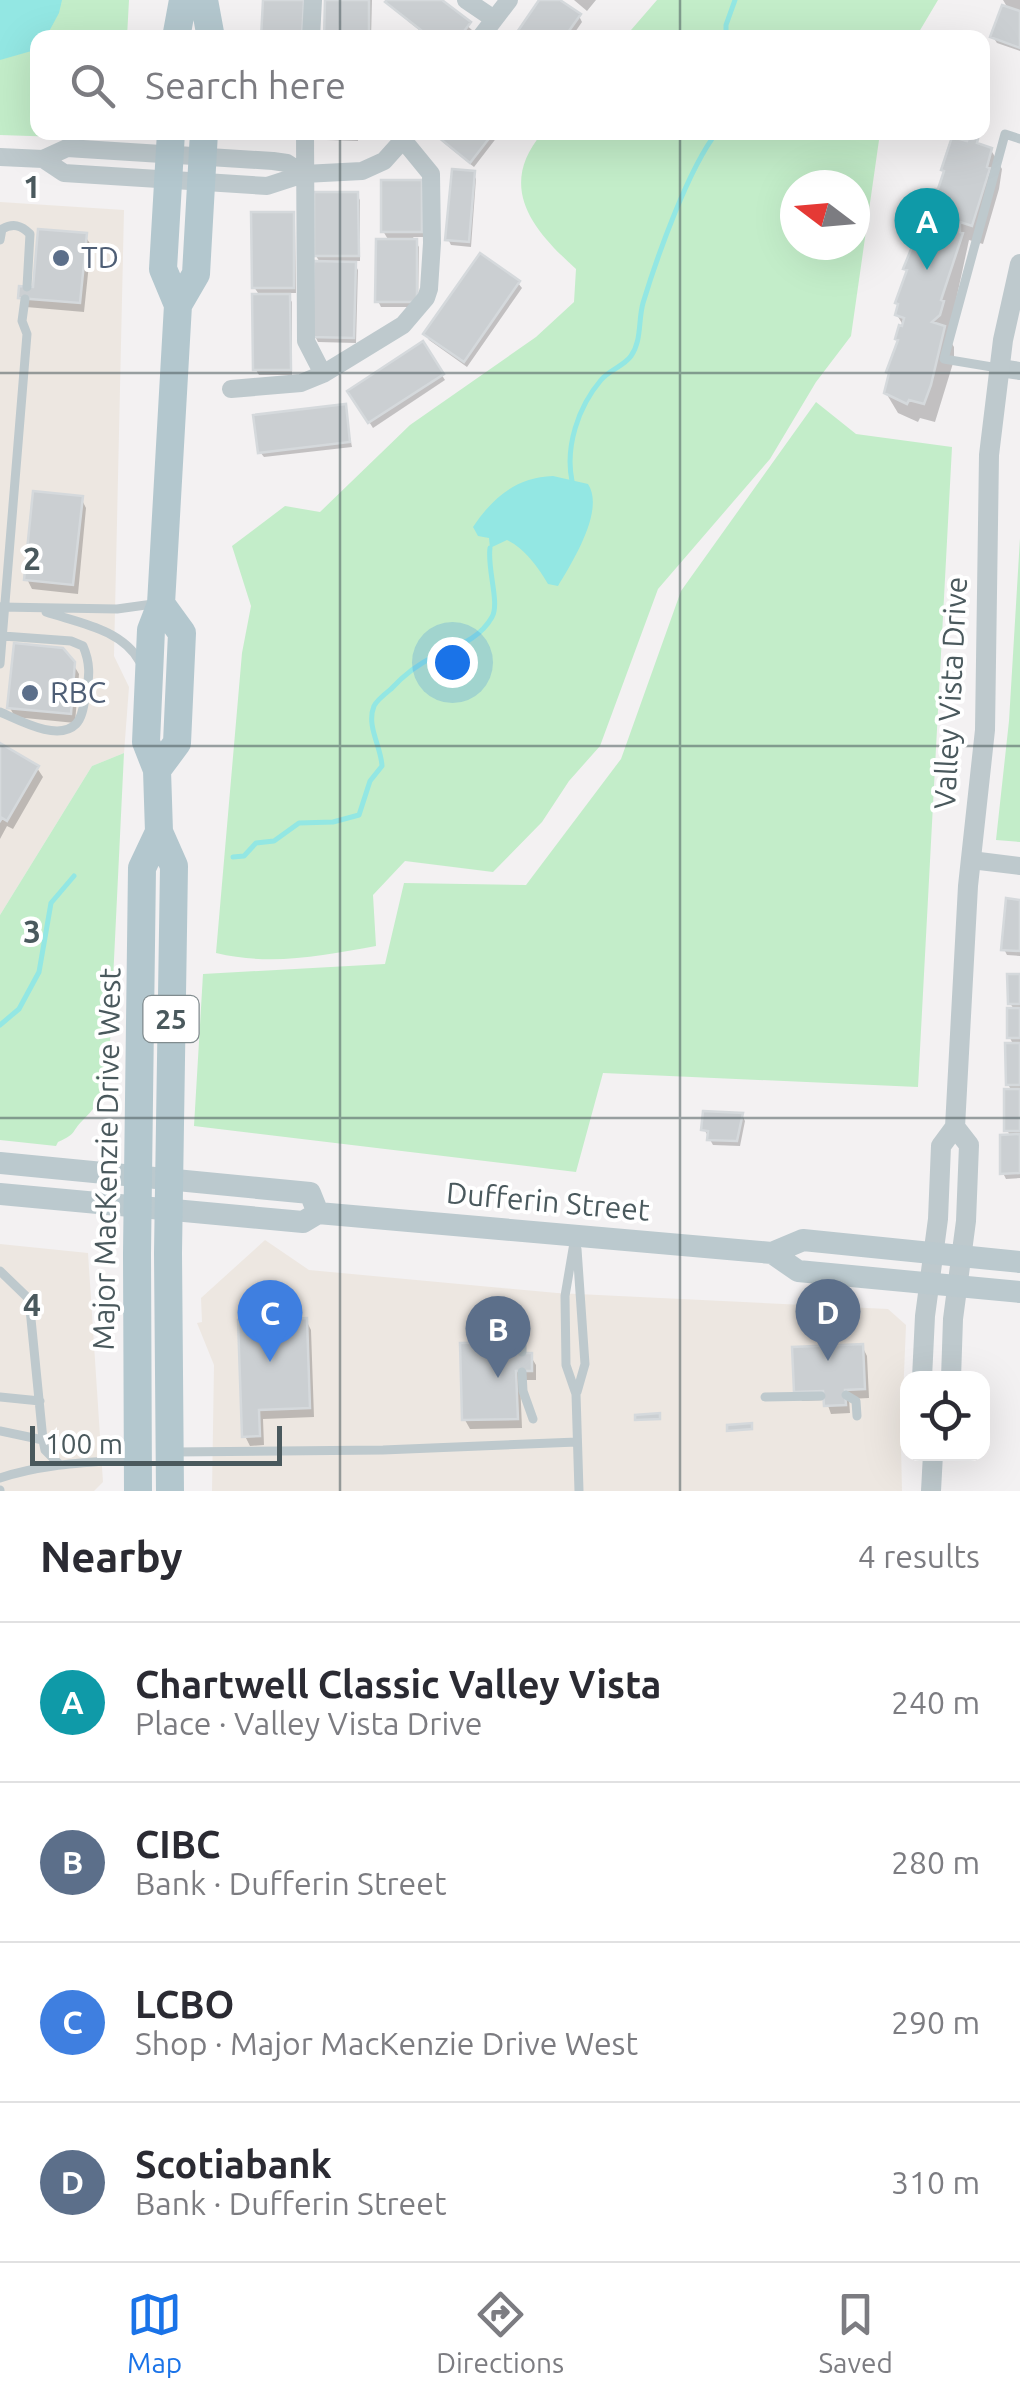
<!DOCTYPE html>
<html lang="en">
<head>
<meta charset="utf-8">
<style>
  body { margin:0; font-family:Ubuntu,sans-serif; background:#f7f7f7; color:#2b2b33 }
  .controls { position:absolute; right:30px; bottom:30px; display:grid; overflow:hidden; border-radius:20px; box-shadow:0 10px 40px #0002 }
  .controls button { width:90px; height:90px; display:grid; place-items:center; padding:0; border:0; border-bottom:2px solid #e1e1e2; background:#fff; color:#2b2b33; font:50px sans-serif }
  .compass { position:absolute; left:780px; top:170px; width:90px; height:90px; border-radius:50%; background:#fff; box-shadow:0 10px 40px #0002; rotate:286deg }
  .scale { position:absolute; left:30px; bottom:25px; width:252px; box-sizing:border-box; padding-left:10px; border:5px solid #4a595d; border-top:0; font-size:28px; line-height:35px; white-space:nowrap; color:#4a595d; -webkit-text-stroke:8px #fff; paint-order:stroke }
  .you { position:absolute; left:452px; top:662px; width:35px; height:35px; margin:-25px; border:8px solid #fff; border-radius:50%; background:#1a73e8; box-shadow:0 0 0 15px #1a73e833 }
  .badge { display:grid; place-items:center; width:65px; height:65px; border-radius:50%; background:#1a73e8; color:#fff; font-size:32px; font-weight:700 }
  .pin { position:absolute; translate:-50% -82px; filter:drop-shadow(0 2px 5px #0008) }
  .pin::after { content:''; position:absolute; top:52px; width:35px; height:30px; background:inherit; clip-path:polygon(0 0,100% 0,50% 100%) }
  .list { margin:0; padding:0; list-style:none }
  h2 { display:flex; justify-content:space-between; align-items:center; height:130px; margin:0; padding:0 40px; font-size:42px }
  h2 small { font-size:32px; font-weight:400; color:#7c7c81 }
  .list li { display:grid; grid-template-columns:65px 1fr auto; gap:30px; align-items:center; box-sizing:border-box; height:160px; padding:0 40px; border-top:2px solid #e1e1e2 }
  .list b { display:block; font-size:38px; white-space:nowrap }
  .list p { margin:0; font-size:32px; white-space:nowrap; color:#7c7c81 }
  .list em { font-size:32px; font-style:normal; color:#7c7c81 }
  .icon { flex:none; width:55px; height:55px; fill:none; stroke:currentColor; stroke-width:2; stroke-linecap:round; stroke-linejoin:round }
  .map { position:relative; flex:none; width:1020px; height:1491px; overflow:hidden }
  .search { position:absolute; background:#fff; box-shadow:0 10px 40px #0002; left:30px; right:30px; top:30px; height:110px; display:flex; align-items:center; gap:25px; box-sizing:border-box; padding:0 35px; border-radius:20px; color:#7c7c81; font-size:38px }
  .sheet { height:770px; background:#fff }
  nav { display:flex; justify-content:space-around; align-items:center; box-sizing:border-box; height:140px; border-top:2px solid #e1e1e2; background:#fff; font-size:28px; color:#7c7c81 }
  nav a { display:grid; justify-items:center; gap:5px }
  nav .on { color:#1a73e8 }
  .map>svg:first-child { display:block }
  .commercial { fill:#ede7e1 }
  .green { fill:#c3edc9; fill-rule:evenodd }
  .water { fill:#93e7e3 }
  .shadow { fill:#0003 }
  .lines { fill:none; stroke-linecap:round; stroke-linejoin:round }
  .stream { stroke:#93e7e3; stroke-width:5 }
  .building { fill:#cbcfd2; stroke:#d5d9dc; stroke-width:2.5 }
  .service { stroke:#bec9cd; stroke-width:9 }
  .minor { stroke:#bec9cd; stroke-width:18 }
  .tertiary { stroke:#bec9cd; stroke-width:20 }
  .secondary { stroke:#bbc9ce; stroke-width:22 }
  .primary { stroke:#b3c7ce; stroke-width:28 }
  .grid { fill:none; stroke:#4a595d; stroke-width:2.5; stroke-opacity:0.55 }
  .service-dot { fill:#5c6f8a; stroke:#fff; stroke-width:4 }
  .labels { text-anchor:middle; stroke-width:8; stroke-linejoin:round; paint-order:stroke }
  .shield { fill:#fff; stroke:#808b8e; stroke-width:2.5 }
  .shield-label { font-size:28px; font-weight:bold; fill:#4a595d }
  .service-label { font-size:30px; fill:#4e5e75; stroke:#fff; text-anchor:start }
  .street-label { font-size:30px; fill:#4a595d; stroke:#fff }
  .grid-label { font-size:32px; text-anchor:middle; font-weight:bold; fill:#4a595d; stroke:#fff; stroke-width:8; stroke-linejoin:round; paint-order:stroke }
</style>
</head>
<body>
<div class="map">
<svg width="1020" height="1491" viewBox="0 0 1020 1491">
  <rect width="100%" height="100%" fill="#f3f1f2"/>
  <path class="commercial" d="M 0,202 L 124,210 L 114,656 L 129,687 L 124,753 L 92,766 L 0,915 Z
    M 265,1240 L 309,1270 L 557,1293 L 888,1309 L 906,1325 L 901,1447 L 902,1491 L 212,1491 L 214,1365 L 197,1323 L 202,1322 L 201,1298 Z
    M 0,1244 L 88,1253 L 103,1482 L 94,1491 L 0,1491 Z"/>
  <path class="green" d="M 0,0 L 129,0 L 127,37 L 38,38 L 38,132 L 121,133 L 121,139 L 0,135 Z
    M 657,0 L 938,0 L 916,37 L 625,37 Z
    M 543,132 L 880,133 L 851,336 L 816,382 L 770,459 L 658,589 L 600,746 L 569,781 L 542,822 L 493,872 L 405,861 L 373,895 L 376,946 C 321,956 271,966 216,953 L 242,653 L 251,606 L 232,546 L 285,506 L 320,512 L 410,425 L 536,337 L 574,302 L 576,269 C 533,230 496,187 543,132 ZM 795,185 L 855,185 L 855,245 L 795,245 Z
    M 816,402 L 856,434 L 952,447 L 918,1087 L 603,1073 L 576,1172 L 194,1126 L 203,974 L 385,964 L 404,883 L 526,885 L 621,759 L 681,591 Z
    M 1020,538 L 1020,842 L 996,840 L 1009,721 Z
    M 124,753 L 109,1063 L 104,1068 C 104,1095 101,1102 83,1120 C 70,1133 78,1133 58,1142 L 56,1146 L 0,1140 L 0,915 L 92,766 Z"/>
  <path class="water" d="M 0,0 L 62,0 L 59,13 L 46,37 L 38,38 L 35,50 L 0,60 Z
    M 553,476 L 588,484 C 605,510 573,561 558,586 L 548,584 C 539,568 524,548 507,540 L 490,548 L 489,538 L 478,536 L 473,527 C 493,497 517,477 553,476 Z"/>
  <path class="shadow" d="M 328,0 L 372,0 L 371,38 L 327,38 Z
    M 390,0 L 438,0 L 472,30 L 466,38 L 429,38 L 392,8 Z
    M 542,0 L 556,0 L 579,16 L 582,22 L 571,38 L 516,38 Z
    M 574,0 L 596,0 L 587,11 Z
    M 1003,0 L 1020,0 L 1020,51 L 997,43 L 993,37 L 1009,10 Z
    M 258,132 L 299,132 L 299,139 L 261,138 Z
    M 323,132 L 358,132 L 358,141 L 326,140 Z
    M 444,132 L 501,132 L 474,167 L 444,143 L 441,137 Z
    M 977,141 L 980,147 L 991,150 L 1002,169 L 999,189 L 983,244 L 969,240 L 948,337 L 954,347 L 954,360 L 935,422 L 920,418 L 918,422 L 898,413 L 886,393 L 891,377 L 888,372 L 899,344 L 897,339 L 906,330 L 897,315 L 909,273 L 906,269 L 934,217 L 937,208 L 934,203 L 969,144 Z
    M 473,173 L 476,179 L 471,247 L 451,245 L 448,239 Z
    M 420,182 L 423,188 L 424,237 L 413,237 L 419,247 L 418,307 L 381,307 L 378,301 L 389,241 L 383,231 Z
    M 357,195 L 360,200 L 360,261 L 353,261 L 358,270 L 356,343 L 318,342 L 315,336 L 321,264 L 316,256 Z
    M 292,215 L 295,220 L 296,293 L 286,293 L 292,302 L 292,375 L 259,375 L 256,370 L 260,296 L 254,287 Z
    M 85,236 L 91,245 L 84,312 L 26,307 L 22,289 L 35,290 Z
    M 518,283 L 522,288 L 467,367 L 429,340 L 426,335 Z
    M 422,345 L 445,380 L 373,428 L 350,392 Z
    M 344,407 L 352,447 L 264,457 L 260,452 Z
    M 81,498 L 86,508 L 78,594 L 32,589 L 27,579 Z
    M 73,664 L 79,674 L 75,723 L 15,717 L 10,708 Z
    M 0,746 L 37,768 L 43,777 L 13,829 L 7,826 L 0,839 Z
    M 1020,902 L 1020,956 L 1007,955 L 1004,949 Z
    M 1020,976 L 1020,1178 L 1006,1179 L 1003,1173 L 1011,1137 L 1007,1130 L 1012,1092 L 1008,1084 L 1014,1046 L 1010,1038 L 1015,1011 L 1010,1003 Z
    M 742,1115 L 745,1121 L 740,1146 L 713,1145 L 704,1129 Z
    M 306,1320 L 311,1330 L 314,1417 L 263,1419 L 264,1445 L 250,1446 L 245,1436 Z
    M 510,1344 L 516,1354 L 530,1355 L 536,1365 L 536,1380 L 520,1380 L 522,1428 L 470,1429 L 465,1420 Z
    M 862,1346 L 867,1356 L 869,1398 L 849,1399 L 850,1413 L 831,1414 L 826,1400 L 802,1401 L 797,1392 Z"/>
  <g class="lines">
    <path class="stream" d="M 726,38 L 726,25 L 735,0
      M 572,481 C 565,447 578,407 601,380 C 609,370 624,366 631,356 C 642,340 638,321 643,303 C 657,257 688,169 717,132
      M 233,857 L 244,856 L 256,843 L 274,841 L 299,823 L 333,822 L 359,815 L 370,781 L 382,766 C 381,746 366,726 374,706 C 377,700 386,693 391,689 C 403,676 418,664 435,656 C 456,646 479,640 492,617 C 500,603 487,569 490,548
      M 0,1025 L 19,1009 L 39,972 L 51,903 L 74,876"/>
  </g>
  <path class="building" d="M 263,0 L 304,0 L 302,38 L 261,38 Z
    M 325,0 L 369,0 L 369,38 L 324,38 Z
    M 387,0 L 442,0 L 471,22 L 459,38 L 431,38 L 385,2 Z
    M 539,0 L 560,0 L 581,14 L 564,38 L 513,38 Z
    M 1002,5 L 1020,11 L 1020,48 L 990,37 Z
    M 320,132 L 356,132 L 356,136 L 320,135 Z
    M 441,132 L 494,132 L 470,163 L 438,137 Z
    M 969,136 L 978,139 L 977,143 L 992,148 L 987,167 L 990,168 L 972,226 L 960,222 L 960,232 L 963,233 L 941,300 L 944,301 L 940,315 L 932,322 L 945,326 L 931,385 L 924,404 L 909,400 L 907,404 L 884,393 L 889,373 L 886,372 L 898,340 L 895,339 L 899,325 L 902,326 L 904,318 L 895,315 L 898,304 L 895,303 L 907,270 L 903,269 L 916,237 L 912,235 L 917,220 L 920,221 L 923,211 L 933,214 L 935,204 L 931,203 L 935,189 L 938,189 L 944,171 L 941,170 L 952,137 L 967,141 Z
    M 452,169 L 475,171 L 469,242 L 445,240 Z
    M 381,180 L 422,180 L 422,232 L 381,232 Z
    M 314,192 L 358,192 L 359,256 L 314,256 Z
    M 251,212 L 294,212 L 294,288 L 252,288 Z
    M 38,229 L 87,233 L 80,303 L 18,298 L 19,286 L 33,287 Z
    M 376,239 L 417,239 L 417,302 L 375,302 Z
    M 480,253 L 520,281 L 464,362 L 423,334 Z
    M 314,261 L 356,262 L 354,338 L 312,337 Z
    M 252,294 L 290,294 L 291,370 L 253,370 Z
    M 423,341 L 444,374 L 368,423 L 347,391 Z
    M 346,404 L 350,442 L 258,453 L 253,415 Z
    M 33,491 L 83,496 L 73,585 L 24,580 Z
    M 14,643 L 63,648 L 75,662 L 71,714 L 7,708 Z
    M 0,743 L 39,766 L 7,821 L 2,818 L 0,821 Z
    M 1006,898 L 1020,900 L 1020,951 L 1001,950 Z
    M 1007,974 L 1020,974 L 1020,1004 L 1008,1004 Z
    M 1007,1008 L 1020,1008 L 1020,1038 L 1007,1038 Z
    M 1005,1043 L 1020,1043 L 1020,1085 L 1006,1085 Z
    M 1004,1089 L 1020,1089 L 1020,1131 L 1004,1131 Z
    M 703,1111 L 743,1113 L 737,1141 L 707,1140 L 708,1131 L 701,1130 Z
    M 1020,1134 L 1020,1173 L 1000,1174 L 1000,1135 Z
    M 307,1318 L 310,1408 L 259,1410 L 260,1436 L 242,1437 L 238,1320 Z
    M 512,1342 L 512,1350 L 516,1350 L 516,1353 L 532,1353 L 532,1371 L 516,1371 L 518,1419 L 462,1420 L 460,1343 Z
    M 863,1344 L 865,1389 L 845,1390 L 846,1405 L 824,1406 L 823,1391 L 794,1392 L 792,1347 Z
    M 660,1413 L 660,1419 L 635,1420 L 635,1415 Z
    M 752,1423 L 752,1429 L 727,1431 L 727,1425 Z"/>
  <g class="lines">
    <path class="service" d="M 0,240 L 2,229 C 13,223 21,225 30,234 L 27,287
      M 998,368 L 944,359 L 1005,134 L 1020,139
      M 0,607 L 117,609 L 153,604
      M 46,612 C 79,623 122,629 140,662
      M 0,664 L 27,334 L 22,321 L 25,299
      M 0,712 C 19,720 58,742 76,724 C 83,717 84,703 86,693 C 90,676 90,662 83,646 L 71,641 L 3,636
      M 575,1237 L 565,1296 L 566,1365 L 576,1394 L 579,1491
      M 0,1271 L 29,1299 L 43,1440 L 45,1450 L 58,1463
      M 522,1352 L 522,1329
      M 522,1372 L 523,1391 L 533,1419
      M 577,1392 L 585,1364 L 577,1249
      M 846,1395 L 856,1401 L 857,1416
      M 0,1397 L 40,1401
      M 765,1397 L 821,1396
      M 0,1431 L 43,1440
      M 175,1452 L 383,1450 L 577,1442
      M 0,1478 C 45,1463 88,1463 135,1459
      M 0,1490 L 0,1491"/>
    <path class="minor" d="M 466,0 L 494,19
      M 311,38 L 313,0
      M 480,38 L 509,0
      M 305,132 L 306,341 L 323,374
      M 0,157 L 43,159 L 67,148 L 273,161 L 287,163 L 304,174
      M 43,159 L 64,173 L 267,186 L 304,174 L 362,171 L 384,161 L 410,132
      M 1000,368 L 1020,371
      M 231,389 L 301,383 L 323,374 L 403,325 L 426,298 L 429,289 L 432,243 L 431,174 L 404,141
      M 971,860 L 1020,866"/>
    <path class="tertiary" d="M 922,1378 L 925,1316 L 938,1219 L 941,1146 L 955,1127 L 968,886 L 985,730 L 989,455 L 1003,340 L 1020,264
      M 951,1378 L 953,1319 L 966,1221 L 969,1145 L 955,1127
      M 931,1491 L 933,1454"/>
    <path class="secondary" d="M 0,1163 L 310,1193 L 318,1213
      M 0,1194 L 303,1222 L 318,1213 L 772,1253 L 803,1240 L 1020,1262
      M 772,1253 L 798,1271 L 1020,1292"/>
    <path class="primary" d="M 204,0 L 211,38
      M 176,38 L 183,0
      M 178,305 L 196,274 L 204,132
      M 157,770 L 177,743 L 182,633 L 161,604
      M 138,1491 L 137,1254 L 142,868 L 159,832
      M 170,1491 L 168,1253 L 174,866 L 159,832 L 157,770 L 146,742 L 151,630 L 161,604 L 178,305 L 163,269 L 171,132"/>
  </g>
  <path class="grid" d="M 340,0 L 340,38M 680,0 L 680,38M 340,132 L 340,1491M 680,132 L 680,1491M 0,373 L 1020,373M 0,746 L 1020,746M 0,1118 L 1020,1118"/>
  <g class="service-dot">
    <circle cx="61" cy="258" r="10"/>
    <circle cx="30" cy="693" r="10"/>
  </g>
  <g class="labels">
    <rect class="shield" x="143.5" y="996" width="55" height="46" rx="8"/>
    <g class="shield-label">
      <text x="171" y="1029">25</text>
    </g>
    <g class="service-label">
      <text x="81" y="268">TD</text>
      <text x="50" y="703">RBC</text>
    </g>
    <g class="street-label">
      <text transform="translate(951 693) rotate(-87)" y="10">Valley Vista Drive</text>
      <text transform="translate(107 1159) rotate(-89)" y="10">Major MacKenzie Drive West</text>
      <text transform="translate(548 1202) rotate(5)" y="10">Dufferin Street</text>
    </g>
  </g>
  <g class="grid-label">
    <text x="32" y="198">1</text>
    <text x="32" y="570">2</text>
    <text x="32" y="943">3</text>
    <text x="32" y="1316">4</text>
  </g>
</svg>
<div class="controls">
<button><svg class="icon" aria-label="locate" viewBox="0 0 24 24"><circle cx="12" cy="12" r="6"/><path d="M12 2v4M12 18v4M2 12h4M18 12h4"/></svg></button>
</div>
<svg class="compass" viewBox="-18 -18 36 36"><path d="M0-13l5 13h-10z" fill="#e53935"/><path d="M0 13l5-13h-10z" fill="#7c7c81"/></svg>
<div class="scale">100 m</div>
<div class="you"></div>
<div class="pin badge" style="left:927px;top:270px;background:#0f9aa8">A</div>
<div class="pin badge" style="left:498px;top:1378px;background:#5c6f8a">B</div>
<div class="pin badge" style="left:270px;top:1362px;background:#3f7fe0">C</div>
<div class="pin badge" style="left:828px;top:1361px;background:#5c6f8a">D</div>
<div class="search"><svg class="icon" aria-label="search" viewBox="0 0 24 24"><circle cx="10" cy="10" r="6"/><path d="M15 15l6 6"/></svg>Search here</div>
</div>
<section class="sheet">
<h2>Nearby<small>4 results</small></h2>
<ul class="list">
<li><span class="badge" style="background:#0f9aa8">A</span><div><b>Chartwell Classic Valley Vista</b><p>Place · Valley Vista Drive</p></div><em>240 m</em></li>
<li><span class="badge" style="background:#5c6f8a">B</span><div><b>CIBC</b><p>Bank · Dufferin Street</p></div><em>280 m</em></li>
<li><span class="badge" style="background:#3f7fe0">C</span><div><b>LCBO</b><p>Shop · Major MacKenzie Drive West</p></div><em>290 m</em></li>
<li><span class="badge" style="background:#5c6f8a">D</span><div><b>Scotiabank</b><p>Bank · Dufferin Street</p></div><em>310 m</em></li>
</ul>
</section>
<nav>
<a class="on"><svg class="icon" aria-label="map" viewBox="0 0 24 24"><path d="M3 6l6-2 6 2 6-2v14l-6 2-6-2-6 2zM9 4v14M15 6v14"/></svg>Map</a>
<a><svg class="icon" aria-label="directions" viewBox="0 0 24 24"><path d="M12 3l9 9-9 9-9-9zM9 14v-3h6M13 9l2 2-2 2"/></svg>Directions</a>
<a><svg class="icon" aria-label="saved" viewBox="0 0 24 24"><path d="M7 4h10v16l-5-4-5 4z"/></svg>Saved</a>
</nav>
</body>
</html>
